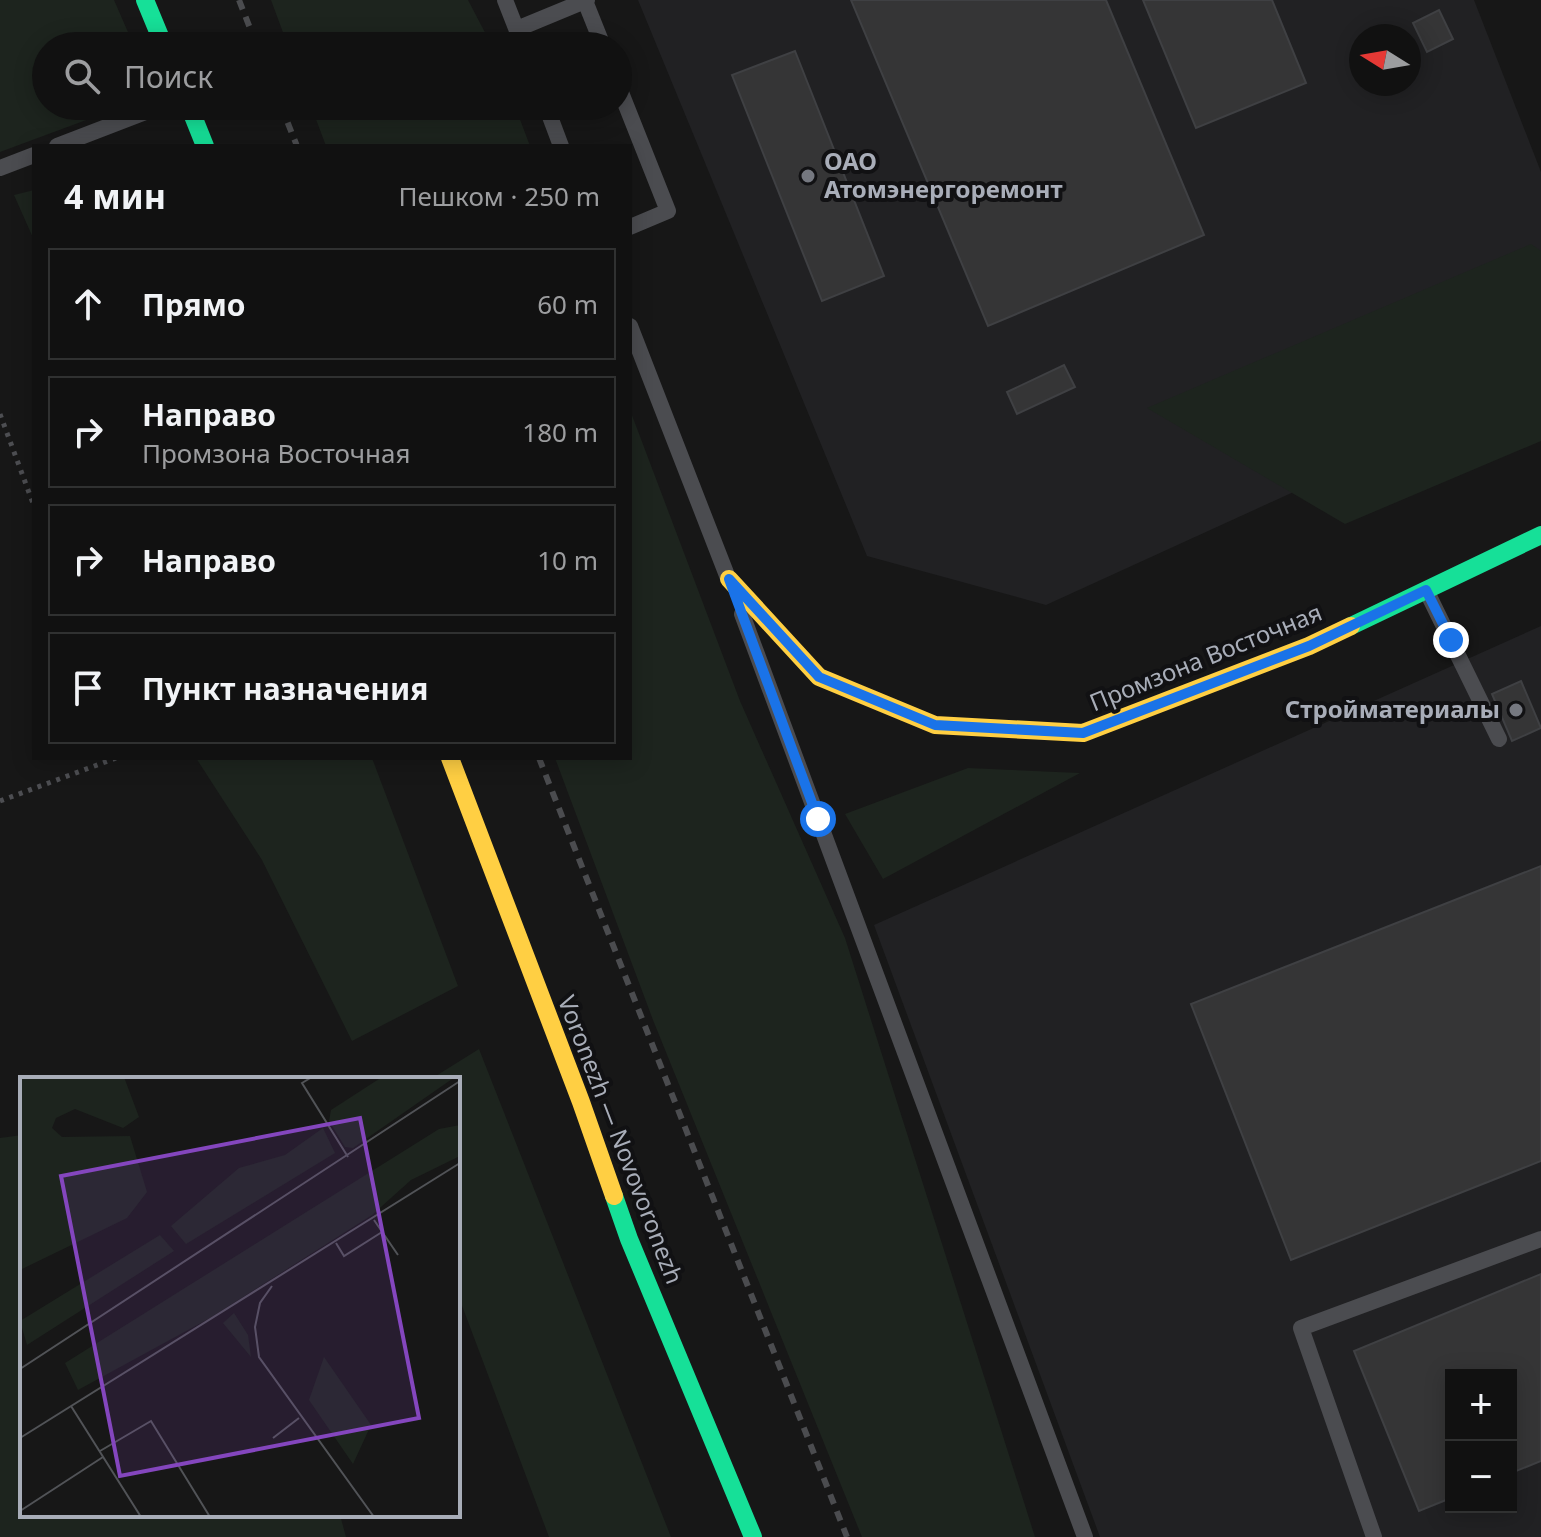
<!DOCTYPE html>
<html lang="ru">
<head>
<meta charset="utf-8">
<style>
  body { margin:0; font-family:"Noto Sans",sans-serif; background:#1a1a1a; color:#f1f3f6 }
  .controls { position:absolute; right:24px; bottom:24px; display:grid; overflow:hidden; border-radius:0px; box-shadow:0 4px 20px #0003 }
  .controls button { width:72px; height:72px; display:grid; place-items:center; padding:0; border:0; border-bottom:2px solid #303131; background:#111; color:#f1f3f6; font:40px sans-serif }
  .compass { position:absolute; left:1349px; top:24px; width:72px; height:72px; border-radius:50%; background:#111; box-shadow:0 4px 20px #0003; rotate:281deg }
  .stop { position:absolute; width:24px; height:24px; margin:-18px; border:6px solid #1a73e8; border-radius:50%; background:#fff }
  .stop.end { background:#1a73e8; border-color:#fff; box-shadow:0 2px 8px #0008 }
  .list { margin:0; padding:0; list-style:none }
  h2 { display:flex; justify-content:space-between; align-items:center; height:104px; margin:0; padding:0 32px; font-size:34px }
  h2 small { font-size:26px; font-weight:400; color:#9c9d9f }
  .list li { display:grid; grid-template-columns:52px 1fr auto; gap:24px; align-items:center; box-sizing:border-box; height:112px; margin:0 16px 16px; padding:0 16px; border:2px solid #303131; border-radius:0px }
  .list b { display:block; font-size:30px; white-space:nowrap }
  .list p { margin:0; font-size:26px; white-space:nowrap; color:#9c9d9f }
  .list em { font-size:26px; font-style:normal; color:#9c9d9f }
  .icon { flex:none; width:44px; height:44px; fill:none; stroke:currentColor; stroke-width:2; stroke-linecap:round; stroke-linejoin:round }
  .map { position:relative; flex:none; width:1541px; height:1537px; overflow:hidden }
  .search { position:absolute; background:#111; box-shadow:0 4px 20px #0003; left:32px; top:32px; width:600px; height:88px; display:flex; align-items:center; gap:20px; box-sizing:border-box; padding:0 28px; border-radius:44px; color:#9c9d9f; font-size:30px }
  .panel { position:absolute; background:#111; box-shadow:0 4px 20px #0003; left:32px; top:144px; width:600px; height:616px; border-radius:0px }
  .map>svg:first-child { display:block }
  .built { fill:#212123; fill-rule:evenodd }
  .green { fill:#1d241e }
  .building { fill:#353536; stroke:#3f4043; stroke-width:2 }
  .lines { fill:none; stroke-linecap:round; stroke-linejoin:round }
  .path { stroke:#4d4e52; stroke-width:5; stroke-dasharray:4 6; stroke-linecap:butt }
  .lane { stroke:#4b4c50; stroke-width:16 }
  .fast { stroke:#16e098; stroke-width:18 }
  .slow { stroke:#ffcf43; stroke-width:18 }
  .rail { stroke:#4b4c4f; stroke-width:6; stroke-dasharray:10 8; stroke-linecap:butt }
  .route { stroke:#1a73e8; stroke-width:10 }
  .poi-dot { fill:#757880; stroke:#111113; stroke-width:3 }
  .labels { text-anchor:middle; stroke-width:8; stroke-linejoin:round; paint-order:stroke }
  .poi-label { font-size:24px; font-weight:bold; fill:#a8adb8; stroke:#111113; text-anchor:start }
  .street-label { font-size:24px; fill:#a8adb8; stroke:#111113 }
  .inset-road { fill:none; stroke:#515357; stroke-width:2 }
  .view { fill:#8446be; fill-opacity:0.15; stroke:#8446be; stroke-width:4 }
  .inset-edge { fill:none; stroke:#a8adb8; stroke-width:4 }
</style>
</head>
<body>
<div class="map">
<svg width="1541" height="1537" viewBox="0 0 1541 1537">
  <rect width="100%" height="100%" fill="#171717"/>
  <path class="built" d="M 638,0 L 1474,0 L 1541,172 L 1541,379 L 1046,605 L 867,556 ZM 1361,36 L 1409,36 L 1409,84 L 1361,84 Z
    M 1541,626 L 1541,1537 L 1100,1537 L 874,925 ZM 1451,1375 L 1511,1375 L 1511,1507 L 1451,1507 Z"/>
  <path class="green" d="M 0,0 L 114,0 L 134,46 L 46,46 L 46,106 L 124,106 L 0,152 Z
    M 271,0 L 468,0 L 492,46 L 288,46 Z
    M 311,106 L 515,106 L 530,146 L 326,146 Z
    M 34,190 L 34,240 L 14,195 Z
    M 1531,244 L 1541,251 L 1541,441 L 1345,524 L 1147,408 Z
    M 630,410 L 740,701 L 845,938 L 1035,1537 L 862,1537 L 653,1020 L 555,758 L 630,758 Z
    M 196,758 L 372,758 L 458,986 L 352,1041 L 262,860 Z
    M 968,768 L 1080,773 L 883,879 L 845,814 Z
    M 479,1049 L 671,1537 L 549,1537 L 458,1295 L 458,1079 L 431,1079 Z
    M 22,1135 L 22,1515 L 340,1515 L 346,1537 L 0,1537 L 0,1138 Z"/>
  <path class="building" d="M 851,0 L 1106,0 L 1204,235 L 988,326 Z
    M 1143,0 L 1272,0 L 1306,83 L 1196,128 Z
    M 1439,10 L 1453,39 L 1427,52 L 1413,23 Z
    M 795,51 L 884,276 L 822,301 L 732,75 Z
    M 1064,365 L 1075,387 L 1017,414 L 1007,392 Z
    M 1521,681 L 1541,728 L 1512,741 L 1492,694 Z
    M 1541,866 L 1541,1161 L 1291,1260 L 1191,1004 Z
    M 1541,1274 L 1541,1461 L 1511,1473 L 1511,1375 L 1451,1375 L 1451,1498 L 1419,1511 L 1354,1351 Z"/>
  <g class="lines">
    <path class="path" d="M 0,414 L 34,506
      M 0,801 L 116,758"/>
    <path class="lane" d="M 505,0 L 523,46
      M 585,1 L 603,46
      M 517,29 L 587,0
      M 618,85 L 668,211 L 630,227
      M 546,106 L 561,146
      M 57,146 L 161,106
      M 0,168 L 34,155
      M 630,326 L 728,578
      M 1427,592 L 1499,739
      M 742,614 L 1085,1537
      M 1374,1537 L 1301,1328 L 1541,1239"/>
    <path class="fast" d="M 145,0 L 164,46
      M 189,106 L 205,146
      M 1351,626 L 1541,535
      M 614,1196 L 629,1239 L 753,1537"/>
    <path class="slow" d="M 729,579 L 819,677 L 935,725 L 1083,733 L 1309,646 L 1351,626
      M 450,758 L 581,1102 L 614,1196"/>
    <path class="rail" d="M 239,0 L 257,46
      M 281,106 L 297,146
      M 539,758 L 847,1537"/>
  </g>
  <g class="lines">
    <path class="route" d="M 818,819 L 729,579 L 819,677 L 935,725 L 1083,733 L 1309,646 L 1426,590 L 1451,640"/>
  </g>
  <g class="poi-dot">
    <circle cx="808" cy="176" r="8"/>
    <circle cx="1516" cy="710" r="8"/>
  </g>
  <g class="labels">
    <g class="poi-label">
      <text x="824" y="170">ОАО<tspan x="824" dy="28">Атомэнергоремонт</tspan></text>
      <text x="1500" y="718" text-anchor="end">Стройматериалы</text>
    </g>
    <g class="street-label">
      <text transform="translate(1206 658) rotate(-22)" y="8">Промзона Восточная</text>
      <text transform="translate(620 1140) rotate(69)" y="8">Voronezh — Novovoronezh</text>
    </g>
  </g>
  <g transform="translate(20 1077)">
    <rect width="440" height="440" fill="#171717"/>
    <path d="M 0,0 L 104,0 L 119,40 L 103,51 L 55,32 L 36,41 L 32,51 L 42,60 L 110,59 L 127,115 L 107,141 L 0,193 ZM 362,0 L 435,0 L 333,71 L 325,70 L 309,44 L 311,33 ZM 440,48 L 440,79 L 391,103 L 352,138 L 190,241 L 58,313 L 45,286 L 419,52 ZM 303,51 L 315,76 L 166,167 L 151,149 L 219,91 L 265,78 ZM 140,158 L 154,174 L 7,268 L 0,244 ZM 214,236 L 228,258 L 231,280 L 203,246 ZM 304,280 L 351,348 L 333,387 L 289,323 Z" fill="#1d241e"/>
    <path class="inset-road" d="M 292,0 L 282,6 L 328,80M 354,143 L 378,178M 316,166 L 324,179 L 362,155M 252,209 L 240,226 L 235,250 L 239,280 L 354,440M 0,292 L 440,4M 51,329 L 121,440M 0,361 L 440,86M 253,361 L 279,341M 80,374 L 131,344 L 190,440M 0,434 L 83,380"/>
    <path class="view" d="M 340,41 L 399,341 L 100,399 L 41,99 Z"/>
    <rect width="440" height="440" class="inset-edge"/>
  </g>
</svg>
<div class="controls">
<button>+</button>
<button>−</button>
</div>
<svg class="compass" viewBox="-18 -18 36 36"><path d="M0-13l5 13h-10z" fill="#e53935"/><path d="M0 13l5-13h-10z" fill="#9c9d9f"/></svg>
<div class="stop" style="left:818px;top:819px"></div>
<div class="stop end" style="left:1451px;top:640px"></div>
<div class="search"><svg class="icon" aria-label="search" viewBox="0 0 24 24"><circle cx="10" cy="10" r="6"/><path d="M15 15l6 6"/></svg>Поиск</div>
<section class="panel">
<h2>4 мин<small>Пешком · 250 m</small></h2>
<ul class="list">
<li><svg class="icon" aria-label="ahead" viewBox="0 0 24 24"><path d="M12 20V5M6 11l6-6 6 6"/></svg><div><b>Прямо</b></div><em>60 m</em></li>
<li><svg class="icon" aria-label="right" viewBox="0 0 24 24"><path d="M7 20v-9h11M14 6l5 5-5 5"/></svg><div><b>Направо</b><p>Промзона Восточная</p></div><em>180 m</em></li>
<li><svg class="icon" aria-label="right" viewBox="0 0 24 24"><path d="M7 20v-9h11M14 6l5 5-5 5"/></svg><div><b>Направо</b></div><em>10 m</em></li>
<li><svg class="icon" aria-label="arrive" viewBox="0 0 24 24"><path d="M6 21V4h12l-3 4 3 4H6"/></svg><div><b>Пункт назначения</b></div></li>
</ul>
</section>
</div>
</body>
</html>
